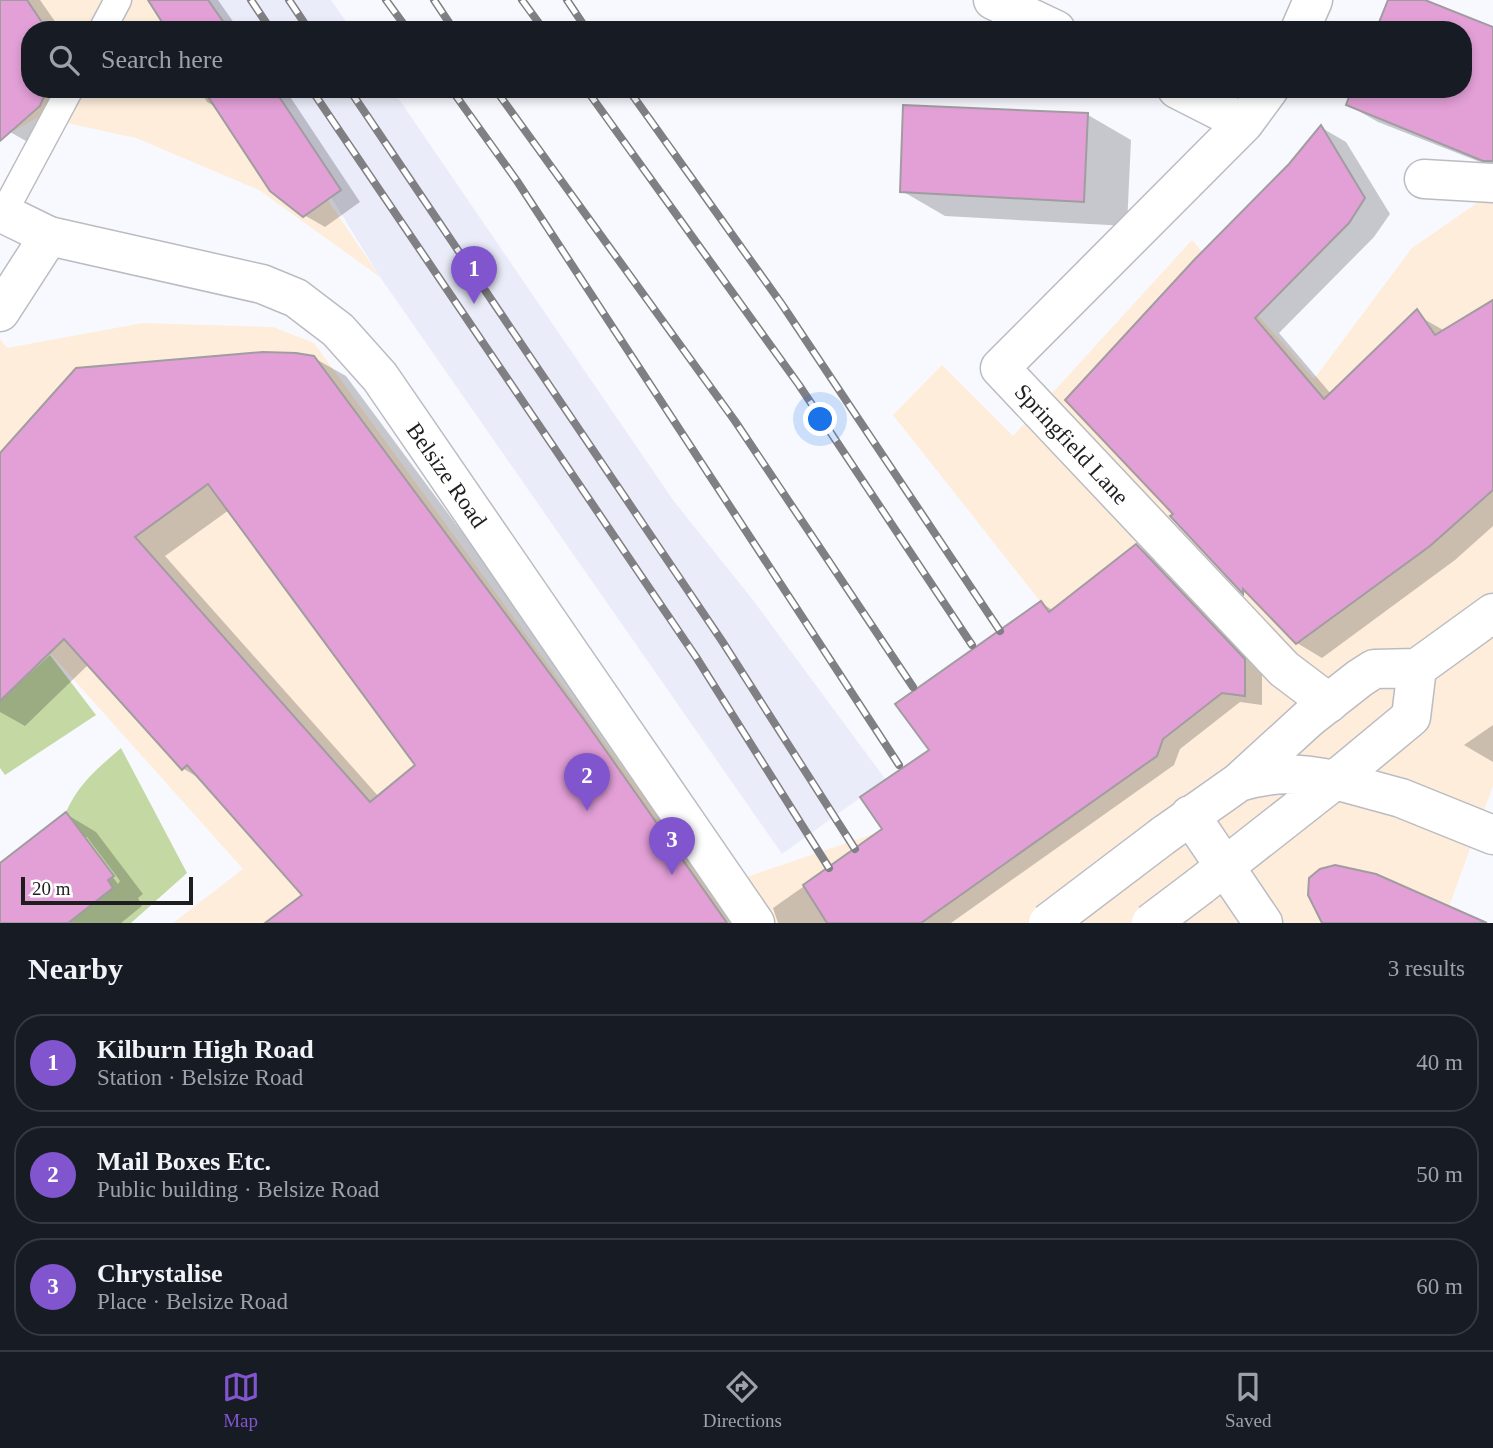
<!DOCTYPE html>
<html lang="en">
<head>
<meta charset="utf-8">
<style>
  body { margin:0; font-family:"Times New Roman",serif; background:#242831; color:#f1f3f6 }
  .scale { position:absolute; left:21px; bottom:18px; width:172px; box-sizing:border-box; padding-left:7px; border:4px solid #1e1e20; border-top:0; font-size:19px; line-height:24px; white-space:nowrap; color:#1e1e20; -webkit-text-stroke:5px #fff; paint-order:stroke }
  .you { position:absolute; left:821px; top:420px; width:24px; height:24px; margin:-18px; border:5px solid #fff; border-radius:50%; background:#1a73e8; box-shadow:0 0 0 10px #1a73e833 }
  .badge { display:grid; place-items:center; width:46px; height:46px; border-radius:50%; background:#8155ce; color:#fff; font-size:23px; font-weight:700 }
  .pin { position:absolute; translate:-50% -58px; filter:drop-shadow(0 2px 4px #0008) }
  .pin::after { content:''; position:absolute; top:37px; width:24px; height:21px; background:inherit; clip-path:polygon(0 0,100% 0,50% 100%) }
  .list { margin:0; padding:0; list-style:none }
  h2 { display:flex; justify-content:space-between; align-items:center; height:91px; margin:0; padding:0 28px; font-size:30px }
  h2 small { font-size:23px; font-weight:400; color:#9ea1a6 }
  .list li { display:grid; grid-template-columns:46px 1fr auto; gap:21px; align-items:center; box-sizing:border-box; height:98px; margin:0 14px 14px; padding:0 14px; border:2px solid #363941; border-radius:28px }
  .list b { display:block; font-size:26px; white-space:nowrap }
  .list p { margin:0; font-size:23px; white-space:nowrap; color:#9ea1a6 }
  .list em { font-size:23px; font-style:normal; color:#9ea1a6 }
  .icon { flex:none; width:38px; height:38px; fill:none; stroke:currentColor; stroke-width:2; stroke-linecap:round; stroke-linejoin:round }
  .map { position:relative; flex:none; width:1493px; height:923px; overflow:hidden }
  .search { position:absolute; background:#171b24; box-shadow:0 4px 10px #0003; left:21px; right:21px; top:21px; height:77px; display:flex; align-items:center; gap:18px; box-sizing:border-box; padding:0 24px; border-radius:28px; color:#9ea1a6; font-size:26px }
  .sheet { height:427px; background:#171b24 }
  nav { display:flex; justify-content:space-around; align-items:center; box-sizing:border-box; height:98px; border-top:2px solid #363941; background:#171b24; font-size:19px; color:#9ea1a6 }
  nav a { display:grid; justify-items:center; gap:4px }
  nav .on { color:#8155ce }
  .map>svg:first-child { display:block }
  .commercial { fill:#fdedda }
  .built { fill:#eaecf9 }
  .green { fill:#c4d8a3 }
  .shadow { fill:#0003; fill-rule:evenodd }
  .building { fill:#e3a0d7; stroke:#a19ca0; stroke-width:2; fill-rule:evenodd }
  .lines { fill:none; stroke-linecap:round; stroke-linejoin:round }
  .lane-casing { stroke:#bbbcc1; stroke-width:29 }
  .street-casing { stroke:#bbbcc1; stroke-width:41 }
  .secondary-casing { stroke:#bbbcc1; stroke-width:41 }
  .primary-casing { stroke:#bbbcc1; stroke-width:41 }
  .lane { stroke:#fff; stroke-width:26 }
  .street { stroke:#fff; stroke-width:38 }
  .secondary { stroke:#fff; stroke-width:38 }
  .primary { stroke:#fff; stroke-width:38 }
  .rail-casing { stroke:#808084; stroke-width:8 }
  .rail { stroke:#fff; stroke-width:5; stroke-dasharray:16; stroke-linecap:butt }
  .primary-bridge-casing { stroke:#bbbcc1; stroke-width:41; stroke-linecap:butt }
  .primary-bridge { stroke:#fff; stroke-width:38 }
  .labels { text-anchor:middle; stroke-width:5; stroke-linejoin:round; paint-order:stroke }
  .street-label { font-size:23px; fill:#1e1e20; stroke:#fff }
</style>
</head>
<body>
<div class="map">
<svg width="1493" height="923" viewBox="0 0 1493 923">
  <rect width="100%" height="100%" fill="#f8f9ff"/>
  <path class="commercial" d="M 0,0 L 192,0 L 212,30 L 30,30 L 30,89 L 252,89 L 380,277 L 259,190 L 136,138 L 39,117 L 2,137 Z
    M 1493,192 L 1493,786 L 1443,923 L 173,923 L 243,869 L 0,597 L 0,339 L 7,348 L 143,323 L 273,327 L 314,343 L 711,889 L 882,831 L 1008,861 L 895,704 L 1040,601 L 893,415 L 942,365 L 1013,436 L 1192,240 L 1314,379 L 1412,248 Z"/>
  <path class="built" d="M 208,0 L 331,0 L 352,30 L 234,30 L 230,25 L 227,27 Z
    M 274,89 L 392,89 L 673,500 L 753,600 L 886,780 L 929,750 L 1008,862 L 938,911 L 860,798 L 782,854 L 380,277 L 331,197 L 341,190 Z"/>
  <path class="green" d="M 50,655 L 96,715 L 5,775 L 0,768 L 0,701 Z
    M 121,748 L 187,873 L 131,923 L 68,923 L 114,875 L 66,812 C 80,782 97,769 121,748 Z"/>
  <path class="shadow" d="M 0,0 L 40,0 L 61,30 L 30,30 L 30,89 L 74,89 L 33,145 L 10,132 L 0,116 Z
    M 183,0 L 218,0 L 239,30 L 169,30 Z
    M 1390,0 L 1420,0 L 1493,29 L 1493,167 L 1378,122 L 1348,105 L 1463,89 L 1463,30 Z
    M 199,89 L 285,89 L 360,202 L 325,227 L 304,215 L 216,107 L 207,102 Z
    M 1088,115 L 1131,140 L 1127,226 L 945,216 L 902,191 Z
    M 1322,128 L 1346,142 L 1390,214 L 1374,237 L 1279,333 L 1331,394 L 1422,318 L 1445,331 L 1493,302 L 1493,526 L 1455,560 L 1322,658 L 1297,643 L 1256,599 L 1245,593 L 1173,517 L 1291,165 Z
    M 314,358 L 346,376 L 617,741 L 745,923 L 268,923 L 305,895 L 202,780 L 184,769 L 89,664 L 25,726 L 0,712 L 0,456 ZM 229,510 L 418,766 L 379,797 L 165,556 Z
    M 1136,546 L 1153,556 L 1262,671 L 1262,705 L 1240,702 L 1180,749 L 1174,765 L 951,923 L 778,923 L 773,908 L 884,830 L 931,751 L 1041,603 L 1054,611 Z
    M 1493,725 L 1493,762 L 1464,745 Z
    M 66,814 L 96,832 L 143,894 L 138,898 L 142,906 L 121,923 L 0,923 L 0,865 ZM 83,837 L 87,837 L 120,881 L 118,884 Z"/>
  <path class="building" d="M 0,0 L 27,0 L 47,30 L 30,30 L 30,89 L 47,89 L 40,106 L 0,141 Z
    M 148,0 L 208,0 L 227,27 L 230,24 L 234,30 L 167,30 Z
    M 1388,0 L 1425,0 L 1493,27 L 1493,161 L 1483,161 L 1346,105 L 1352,89 L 1463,89 L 1463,30 L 1376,30 Z
    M 203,89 L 274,89 L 341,190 L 303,217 L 270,191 Z
    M 903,105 L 1088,113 L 1084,202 L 900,192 Z
    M 1321,125 L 1365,198 L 1349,223 L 1255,318 L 1324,399 L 1417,309 L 1435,335 L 1493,300 L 1493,490 L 1430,546 L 1296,644 L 1243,589 L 1243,594 L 1170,516 L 1173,514 L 1065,400 L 1195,259 L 1289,164 Z
    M 263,352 L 296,353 L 314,356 L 585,721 L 727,923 L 265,923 L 302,895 L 187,765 L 182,770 L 64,639 L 0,701 L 0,453 L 76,368 ZM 208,484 L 415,765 L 370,802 L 135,537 Z
    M 1136,544 L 1245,659 L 1245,696 L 1222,693 L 1163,739 L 1157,756 L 921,923 L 827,923 L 803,885 L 882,829 L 860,797 L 929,750 L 895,704 L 1041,601 L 1049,612 Z
    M 66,812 L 114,876 L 108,880 L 113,888 L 68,923 L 0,923 L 0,863 Z
    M 1335,865 L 1376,874 L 1487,923 L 1322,923 L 1308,895 L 1309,878 L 1320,869 Z"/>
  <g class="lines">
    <defs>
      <path id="lane" d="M 102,30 L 118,0
        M 3,214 L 70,89"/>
      <path id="street" d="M 993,0 L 1056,30
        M 1300,30 L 1313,0
        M 1177,89 L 1244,123
        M 1269,89 L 1244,123 L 1000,368 L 1284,669 L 1329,703
        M 1424,179 L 1493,183
        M 0,312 L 49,236
        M 1335,780 L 1401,798 L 1493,835
        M 1190,815 L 1263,923"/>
      <path id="secondary" d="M 0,212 L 49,236 L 262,284 L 296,298 L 338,330 L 380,377 L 755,923"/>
      <path id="primary" d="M 1239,782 C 1275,771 1299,773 1335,780
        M 1164,835 L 1239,782 L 1309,718 L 1360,678 L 1374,669 L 1417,668 L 1493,613
        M 1200,886 L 1335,780 L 1411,717 L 1417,668"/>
    </defs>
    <use href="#lane" class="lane-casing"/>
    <use href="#street" class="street-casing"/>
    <use href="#secondary" class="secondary-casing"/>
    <use href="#primary" class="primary-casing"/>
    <use href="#lane" class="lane"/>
    <use href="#street" class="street"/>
    <use href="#secondary" class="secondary"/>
    <use href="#primary" class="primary"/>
    <defs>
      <path id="rail" d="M 251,0 L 271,30
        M 289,0 L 309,30
        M 386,0 L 408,30
        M 434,0 L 454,30
        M 522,0 L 544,30
        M 567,0 L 587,30
        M 311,89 L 696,657 L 829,868
        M 349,89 L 722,641 L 855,849
        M 451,89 L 517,181 L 899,765
        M 495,89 L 735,421 L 913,687
        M 586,89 L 799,385 L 972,645
        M 628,89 L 781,303 L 1000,631"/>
    </defs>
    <use href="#rail" class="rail-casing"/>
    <use href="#rail" class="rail"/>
    <defs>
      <path id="primary-bridge" d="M 1048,923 L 1164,835
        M 1151,923 L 1200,886"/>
    </defs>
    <use href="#primary-bridge" class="primary-bridge-casing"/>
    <use href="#primary-bridge" class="primary-bridge"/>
  </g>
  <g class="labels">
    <g class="street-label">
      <text transform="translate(1072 444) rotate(47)" y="8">Springfield Lane</text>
      <text transform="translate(447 475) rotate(55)" y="8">Belsize Road</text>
    </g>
  </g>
</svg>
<div class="scale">20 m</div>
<div class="you"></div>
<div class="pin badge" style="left:474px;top:304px">1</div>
<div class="pin badge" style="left:587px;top:811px">2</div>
<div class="pin badge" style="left:672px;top:875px">3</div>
<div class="search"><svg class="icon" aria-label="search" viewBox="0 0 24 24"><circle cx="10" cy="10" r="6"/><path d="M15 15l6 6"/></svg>Search here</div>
</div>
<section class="sheet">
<h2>Nearby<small>3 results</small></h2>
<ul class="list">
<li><span class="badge">1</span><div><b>Kilburn High Road</b><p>Station · Belsize Road</p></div><em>40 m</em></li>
<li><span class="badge">2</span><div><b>Mail Boxes Etc.</b><p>Public building · Belsize Road</p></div><em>50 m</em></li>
<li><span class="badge">3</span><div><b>Chrystalise</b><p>Place · Belsize Road</p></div><em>60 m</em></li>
</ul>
</section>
<nav>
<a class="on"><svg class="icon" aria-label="map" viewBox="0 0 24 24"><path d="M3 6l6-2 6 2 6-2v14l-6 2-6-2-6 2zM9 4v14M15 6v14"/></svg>Map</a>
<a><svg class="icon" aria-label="directions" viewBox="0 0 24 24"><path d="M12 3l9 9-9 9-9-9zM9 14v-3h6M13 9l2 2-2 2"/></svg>Directions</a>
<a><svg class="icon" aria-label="saved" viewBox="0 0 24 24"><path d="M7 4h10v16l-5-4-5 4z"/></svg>Saved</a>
</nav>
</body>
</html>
